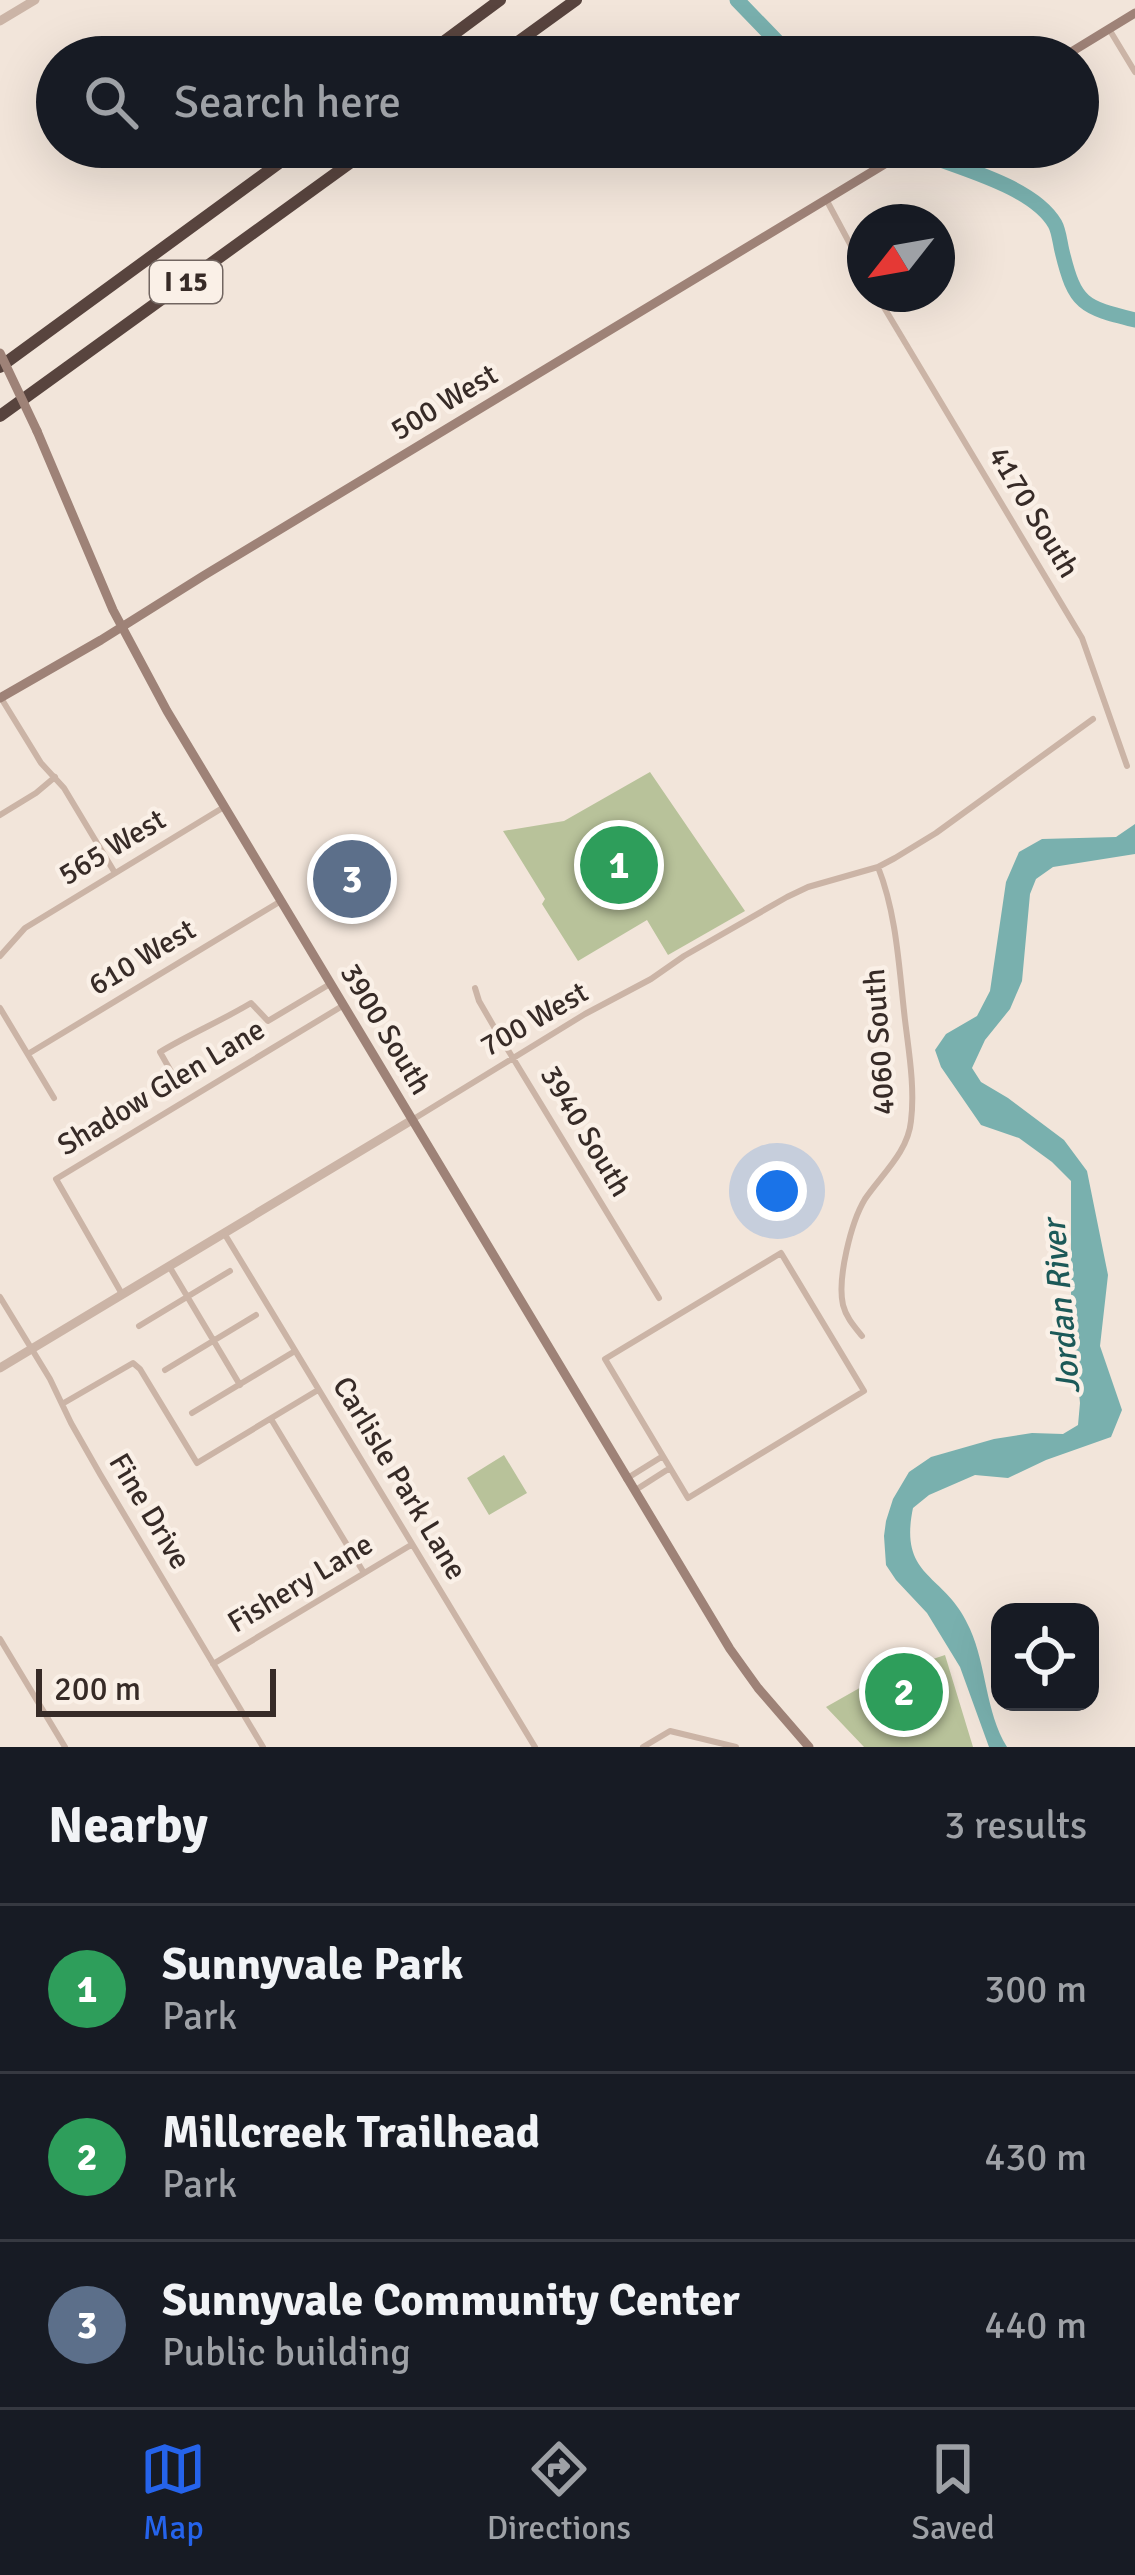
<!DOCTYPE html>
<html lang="en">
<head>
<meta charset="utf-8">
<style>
  body { margin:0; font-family:Signika,sans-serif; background:#242831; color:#f1f3f6 }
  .controls { position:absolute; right:36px; bottom:36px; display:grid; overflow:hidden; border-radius:24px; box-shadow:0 12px 48px #0002 }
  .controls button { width:108px; height:108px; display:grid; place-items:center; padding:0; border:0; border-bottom:3px solid #363941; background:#171b24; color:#f1f3f6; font:60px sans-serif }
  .compass { position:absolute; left:847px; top:204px; width:108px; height:108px; border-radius:50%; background:#171b24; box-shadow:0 12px 48px #0002; rotate:239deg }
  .scale { position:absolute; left:36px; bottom:30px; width:240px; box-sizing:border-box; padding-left:12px; border:6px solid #372b27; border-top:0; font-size:33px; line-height:42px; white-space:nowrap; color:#372b27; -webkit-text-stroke:9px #faf0e7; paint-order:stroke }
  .you { position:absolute; left:777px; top:1191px; width:42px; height:42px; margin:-30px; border:9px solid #fff; border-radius:50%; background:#1a73e8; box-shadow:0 0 0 18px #1a73e833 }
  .badge { display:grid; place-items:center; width:78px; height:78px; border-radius:50%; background:#2563eb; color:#fff; font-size:39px; font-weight:700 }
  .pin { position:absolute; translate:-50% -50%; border:6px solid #fff; box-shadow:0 3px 12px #0006 }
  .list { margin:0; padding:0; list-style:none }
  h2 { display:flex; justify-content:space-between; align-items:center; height:156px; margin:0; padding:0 48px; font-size:51px }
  h2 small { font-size:39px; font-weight:400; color:#9ea1a6 }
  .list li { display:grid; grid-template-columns:78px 1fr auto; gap:36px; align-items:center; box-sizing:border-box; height:168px; padding:0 48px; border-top:3px solid #363941 }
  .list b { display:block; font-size:45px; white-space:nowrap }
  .list p { margin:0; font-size:39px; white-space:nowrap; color:#9ea1a6 }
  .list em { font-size:39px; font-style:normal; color:#9ea1a6 }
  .icon { flex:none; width:66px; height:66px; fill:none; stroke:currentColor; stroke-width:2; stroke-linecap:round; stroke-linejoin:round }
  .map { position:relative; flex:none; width:1135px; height:1747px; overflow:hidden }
  .search { position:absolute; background:#171b24; box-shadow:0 12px 48px #0002; left:36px; right:36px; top:36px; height:132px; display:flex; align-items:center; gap:30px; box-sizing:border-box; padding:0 42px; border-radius:66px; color:#9ea1a6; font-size:45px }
  .sheet { height:660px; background:#171b24 }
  nav { display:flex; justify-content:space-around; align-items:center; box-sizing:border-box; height:168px; border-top:3px solid #363941; background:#171b24; font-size:33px; color:#9ea1a6 }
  nav a { display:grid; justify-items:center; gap:6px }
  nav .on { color:#2563eb }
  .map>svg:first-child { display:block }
  .green { fill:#b8c29a }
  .water { fill:#79b0ae }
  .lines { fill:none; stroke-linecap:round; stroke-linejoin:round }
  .river { stroke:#79b0ae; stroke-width:15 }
  .minor { stroke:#cbb4a6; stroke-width:6 }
  .tertiary { stroke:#cbb4a6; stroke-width:9 }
  .secondary { stroke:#9e8277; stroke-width:9 }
  .motorway { stroke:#58443e; stroke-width:12 }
  .secondary-bridge { stroke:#9e8277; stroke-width:9 }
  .labels { text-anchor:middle; stroke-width:9; stroke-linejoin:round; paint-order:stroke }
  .shield { fill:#faf0e7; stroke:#726661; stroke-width:3 }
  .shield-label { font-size:27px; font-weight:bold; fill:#372b27 }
  .street-label { font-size:30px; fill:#372b27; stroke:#faf0e7 }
  .water-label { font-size:33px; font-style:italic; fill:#1c5958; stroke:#faf0e7 }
</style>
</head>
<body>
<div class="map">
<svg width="1135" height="1747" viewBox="0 0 1135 1747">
  <rect width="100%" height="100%" fill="#f2e5da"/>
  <path class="green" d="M 650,772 L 745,911 L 668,955 L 647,920 L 578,961 L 542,904 L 545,899 L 503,831 L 564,821 Z
    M 504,1455 L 527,1493 L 489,1515 L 467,1478 Z
    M 945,1655 L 973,1747 L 864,1747 L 826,1707 L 879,1677 Z"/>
  <path class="water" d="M 1135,824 L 1135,854 L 1053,867 L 1036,879 L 1030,894 L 1022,981 L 1010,1009 L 985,1040 L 972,1068 L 981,1082 L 1008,1098 L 1064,1140 L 1087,1171 L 1108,1275 L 1100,1346 L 1122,1410 L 1111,1437 L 1046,1460 L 1008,1478 L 975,1475 L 929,1495 L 913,1508 C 898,1580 946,1572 970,1629 C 987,1667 985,1711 1007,1747 L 989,1747 L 960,1667 L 927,1613 L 896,1580 L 886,1565 L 884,1536 L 886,1521 L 893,1499 L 909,1472 L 931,1457 L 994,1439 L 1032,1433 L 1063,1434 L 1078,1425 L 1080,1403 L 1071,1316 L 1071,1181 L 1052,1162 L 1019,1138 L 981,1125 L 941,1067 L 935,1050 L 946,1034 L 977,1016 L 990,991 L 1006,882 L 1019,852 L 1042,839 L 1116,837 Z"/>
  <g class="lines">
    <path class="river" d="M 737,0 L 792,57
      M 925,154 C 962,169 1034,187 1055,224 C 1059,231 1060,243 1062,251 C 1075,305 1083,307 1135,320"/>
    <path class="minor" d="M 1109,29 L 1135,72
      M 827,201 L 865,272
      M 876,294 L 1082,638 L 1127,766
      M 1,698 L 41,763 L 64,788 L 115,873
      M 0,815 L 36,793 L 55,777
      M 0,956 L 25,928 L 224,807
      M 475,988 L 479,1001 L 497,1032 L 659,1298
      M 0,1008 L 54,1098
      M 28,1054 L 281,901
      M 177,1082 L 160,1052 C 190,1034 221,1021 251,1003 L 268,1021 L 330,984
      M 412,1120 L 585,1014 L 651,979 L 684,956 L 787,897 L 808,887 L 878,867 L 895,858 L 936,833 L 1093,719
      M 224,1233 L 535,1747
      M 781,1253 L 864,1391 L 688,1498 L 605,1359 Z
      M 169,1266 L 240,1385
      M 122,1294 L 56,1179 L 344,1005
      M 0,1297 L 50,1379 L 71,1423 L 100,1474 L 263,1747
      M 139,1326 L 230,1271
      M 862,1336 C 854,1326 846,1317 843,1305 C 837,1279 851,1222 865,1199 C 882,1174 908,1152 911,1121 C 915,1088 909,1053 905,1020 C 899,969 897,915 878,867
      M 165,1370 L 256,1315
      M 62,1404 L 133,1363 L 140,1369 L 197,1463 L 318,1390
      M 192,1413 L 295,1351
      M 271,1419 L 364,1573
      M 626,1479 L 663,1456
      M 634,1491 L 670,1468
      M 0,1639 L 65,1747
      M 213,1664 L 411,1545
      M 643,1747 L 670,1731 L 736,1747"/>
    <path class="tertiary" d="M 0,21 L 35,0
      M 0,1368 L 412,1120"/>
    <path class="secondary" d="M 1063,57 L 1135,13
      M 37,431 L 113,610 L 167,711 L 730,1649 L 758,1688 L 809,1747
      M 0,698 L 101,640 L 203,576 L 913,147"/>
    <path class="motorway" d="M 423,57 L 500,0
      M 497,57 L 576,0
      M 0,367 L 301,147
      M 0,416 L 372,147"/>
    <path class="secondary-bridge" d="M 0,353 L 37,431"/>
  </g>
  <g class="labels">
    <rect class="shield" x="150" y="261" width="72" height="42" rx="9"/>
    <g class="shield-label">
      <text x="186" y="291">I 15</text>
    </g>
    <g class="street-label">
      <text transform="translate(444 402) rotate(-31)" y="10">500 West</text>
      <text transform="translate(1034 512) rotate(59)" y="10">4170 South</text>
      <text transform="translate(112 847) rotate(-31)" y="10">565 West</text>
      <text transform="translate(142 957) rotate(-31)" y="10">610 West</text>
      <text transform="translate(534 1019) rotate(-30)" y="10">700 West</text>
      <text transform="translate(386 1029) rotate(59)" y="10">3900 South</text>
      <text transform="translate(879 1042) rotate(-94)" y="10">4060 South</text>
      <text transform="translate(161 1087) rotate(-31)" y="10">Shadow Glen Lane</text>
      <text transform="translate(586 1131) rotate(59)" y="10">3940 South</text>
      <text transform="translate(400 1478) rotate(59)" y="10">Carlisle Park Lane</text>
      <text transform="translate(150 1511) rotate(59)" y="10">Fine Drive</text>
      <text transform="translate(300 1583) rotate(-31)" y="10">Fishery Lane</text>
    </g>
    <g class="water-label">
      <text transform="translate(1060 1307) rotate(-95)" y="12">Jordan River</text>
    </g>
  </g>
</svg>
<div class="controls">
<button><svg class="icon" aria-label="locate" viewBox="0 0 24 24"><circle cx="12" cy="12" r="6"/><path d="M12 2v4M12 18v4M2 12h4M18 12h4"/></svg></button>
</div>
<svg class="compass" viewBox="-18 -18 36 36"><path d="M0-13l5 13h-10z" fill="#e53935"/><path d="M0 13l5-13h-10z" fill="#9ea1a6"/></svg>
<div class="scale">200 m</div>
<div class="you"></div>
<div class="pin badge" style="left:619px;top:865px;background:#2e9e5b">1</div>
<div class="pin badge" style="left:904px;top:1692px;background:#2e9e5b">2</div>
<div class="pin badge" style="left:352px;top:879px;background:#5c6f8a">3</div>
<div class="search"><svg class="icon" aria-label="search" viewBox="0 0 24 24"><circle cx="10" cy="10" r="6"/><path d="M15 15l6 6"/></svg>Search here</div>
</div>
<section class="sheet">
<h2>Nearby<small>3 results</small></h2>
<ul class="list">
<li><span class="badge" style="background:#2e9e5b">1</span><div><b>Sunnyvale Park</b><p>Park</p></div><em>300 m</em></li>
<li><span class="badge" style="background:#2e9e5b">2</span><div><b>Millcreek Trailhead</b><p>Park</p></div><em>430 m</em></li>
<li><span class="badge" style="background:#5c6f8a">3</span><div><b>Sunnyvale Community Center</b><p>Public building</p></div><em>440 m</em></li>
</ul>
</section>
<nav>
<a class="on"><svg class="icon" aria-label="map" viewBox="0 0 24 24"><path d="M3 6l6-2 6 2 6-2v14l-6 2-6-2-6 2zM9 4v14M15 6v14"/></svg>Map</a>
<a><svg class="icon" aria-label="directions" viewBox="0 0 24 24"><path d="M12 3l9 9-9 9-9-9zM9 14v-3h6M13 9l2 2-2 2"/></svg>Directions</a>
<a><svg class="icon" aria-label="saved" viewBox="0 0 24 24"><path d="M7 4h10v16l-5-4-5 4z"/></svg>Saved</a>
</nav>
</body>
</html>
